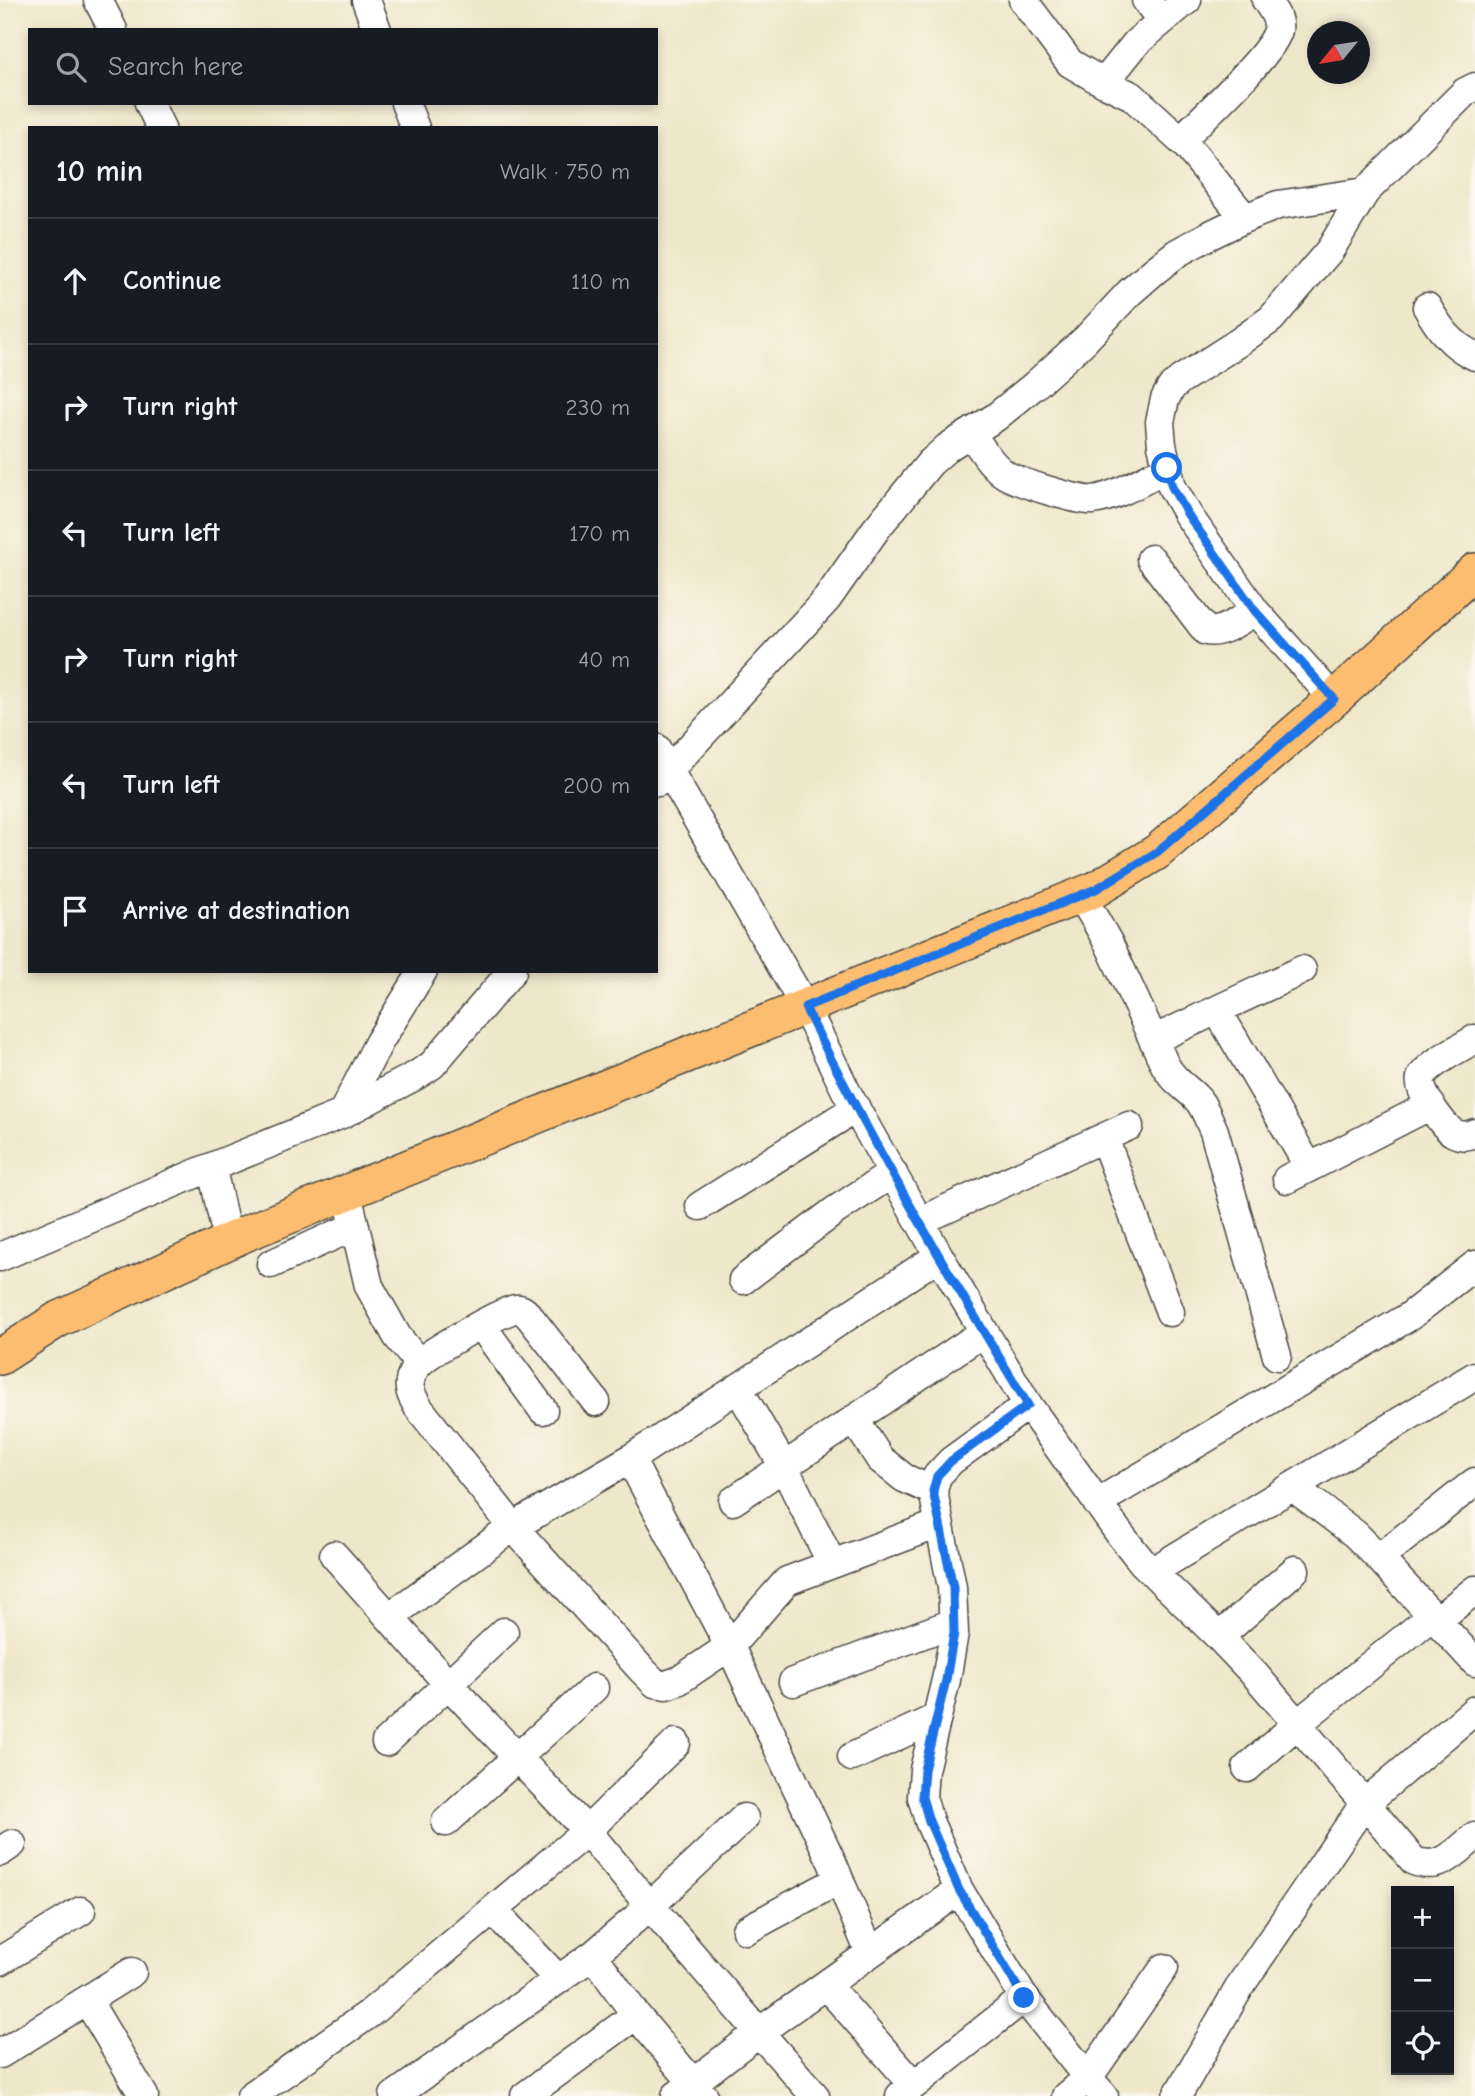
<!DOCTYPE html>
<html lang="en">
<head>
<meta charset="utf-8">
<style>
  body { margin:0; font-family:"Comic Neue",sans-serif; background:#242831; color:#f1f3f6 }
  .controls { position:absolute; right:21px; bottom:21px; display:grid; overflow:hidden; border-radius:0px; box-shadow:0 4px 10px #0003 }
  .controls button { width:63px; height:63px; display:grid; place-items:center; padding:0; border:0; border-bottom:2px solid #363941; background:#171b24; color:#f1f3f6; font:35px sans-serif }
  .compass { position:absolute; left:1307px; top:21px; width:63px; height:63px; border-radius:50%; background:#171b24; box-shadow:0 4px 10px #0003; rotate:240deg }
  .stop { position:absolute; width:21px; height:21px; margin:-16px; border:5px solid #1a73e8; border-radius:50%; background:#fff }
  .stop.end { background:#1a73e8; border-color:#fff; box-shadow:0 2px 7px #0008 }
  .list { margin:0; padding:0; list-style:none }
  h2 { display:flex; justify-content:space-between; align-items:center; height:91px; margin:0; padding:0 28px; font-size:30px }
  h2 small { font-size:23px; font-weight:400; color:#9ea1a6 }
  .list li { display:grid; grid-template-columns:46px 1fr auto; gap:21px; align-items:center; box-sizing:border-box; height:126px; padding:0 28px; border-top:2px solid #363941 }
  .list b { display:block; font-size:26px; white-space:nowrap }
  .list em { font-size:23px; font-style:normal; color:#9ea1a6 }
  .icon { flex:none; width:38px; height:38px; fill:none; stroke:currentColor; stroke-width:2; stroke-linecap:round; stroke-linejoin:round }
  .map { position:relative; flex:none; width:1475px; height:2096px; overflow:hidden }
  .search { position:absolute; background:#171b24; box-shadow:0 4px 10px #0003; left:28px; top:28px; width:630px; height:77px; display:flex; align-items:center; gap:18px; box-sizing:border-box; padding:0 24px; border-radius:0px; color:#9ea1a6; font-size:26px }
  .panel { position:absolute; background:#171b24; box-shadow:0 4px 10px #0003; left:28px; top:126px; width:630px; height:847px; border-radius:0px }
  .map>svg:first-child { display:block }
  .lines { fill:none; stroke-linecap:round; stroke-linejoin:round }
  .minor-casing { stroke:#484743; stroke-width:31 }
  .major-casing { stroke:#484743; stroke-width:38 }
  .minor { stroke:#fff; stroke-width:28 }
  .major { stroke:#fcbd6f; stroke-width:35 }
  .route { stroke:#1a73e8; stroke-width:9 }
</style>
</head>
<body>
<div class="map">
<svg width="1475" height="2096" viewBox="0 0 1475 2096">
  <rect width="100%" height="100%" fill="#fbf7ec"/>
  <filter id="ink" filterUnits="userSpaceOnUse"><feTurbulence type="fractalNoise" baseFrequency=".0143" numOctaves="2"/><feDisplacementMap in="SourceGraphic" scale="14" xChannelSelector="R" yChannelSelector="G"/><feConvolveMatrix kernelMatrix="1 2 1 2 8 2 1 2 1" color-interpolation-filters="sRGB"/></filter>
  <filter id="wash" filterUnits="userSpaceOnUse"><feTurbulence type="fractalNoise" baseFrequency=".00686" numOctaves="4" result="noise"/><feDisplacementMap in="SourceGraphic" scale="28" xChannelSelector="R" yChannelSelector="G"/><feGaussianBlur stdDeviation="1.57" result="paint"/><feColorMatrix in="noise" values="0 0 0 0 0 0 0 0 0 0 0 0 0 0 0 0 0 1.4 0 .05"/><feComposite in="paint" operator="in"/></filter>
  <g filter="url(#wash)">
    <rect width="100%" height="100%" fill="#eee7ca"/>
  </g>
  <g filter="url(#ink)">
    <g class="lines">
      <defs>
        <path id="minor" d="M 98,0 L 113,30
          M 366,0 L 377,30
          M 1023,0 L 1070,63 L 1097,79 L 1132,96 L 1185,144 L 1245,218
          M 1146,0 L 1162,21
          M 1104,83 L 1137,42 L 1187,0
          M 149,103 L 161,128
          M 405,103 L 415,128
          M 1181,140 C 1201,119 1273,54 1278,30 C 1280,19 1272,9 1266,0
          M 1427,307 C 1439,328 1452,346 1475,356
          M 971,434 C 981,447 991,466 1006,475 C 1018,482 1081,502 1093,500 C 1116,497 1147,478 1167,468
          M 1151,559 L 1206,631 C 1222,635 1242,618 1255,611
          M 1334,699 L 1255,611 L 1188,515 L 1172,487 L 1162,445 L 1160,422 L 1165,399 L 1171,388 L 1180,380 L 1239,342 L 1271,319 L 1330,250 L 1365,192 L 1465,92 L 1475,87
          M 658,782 L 827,599 L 876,529 L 930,463 L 948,447 L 996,417 L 1035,385 L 1085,340 L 1129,293 L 1154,271 L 1177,253 L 1208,236 L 1245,218 L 1278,205 L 1365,192
          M 1081,895 L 1109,944 L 1165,1065 C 1176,1084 1186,1086 1199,1101 C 1206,1110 1209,1121 1214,1131 L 1277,1356
          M 1217,1010 L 1309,1167
          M 1475,1039 C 1461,1048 1428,1063 1421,1078 C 1416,1089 1444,1128 1454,1133 C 1462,1137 1467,1136 1475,1133
          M 1153,1040 L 1302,970
          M 342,1114 L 379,1042 L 423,971
          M 1104,1138 L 1170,1312
          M 214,1178 L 228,1242
          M 1287,1179 L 1431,1105
          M 347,1193 L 369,1286 L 397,1336 L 419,1364
          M 700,1206 L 856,1108
          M 920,1221 L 1129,1126
          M 0,1257 L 197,1173 L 342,1114 L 415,1076 L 432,1065 L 512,971
          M 271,1264 L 355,1226
          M 743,1280 L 836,1210 L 893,1173
          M 481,1325 L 543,1410
          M 738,1388 L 784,1467 L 832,1564
          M 596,1402 L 529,1316 C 525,1312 522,1308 516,1309 C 504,1309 435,1350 424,1359 C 417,1364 411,1373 410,1382 C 408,1391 414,1399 418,1407 L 513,1527 L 642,1670 L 655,1683 L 666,1685 L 678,1681 L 730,1646 L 787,1581 L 939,1524
          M 1028,1405 L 1119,1533 L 1143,1563 L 1219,1637 L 1257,1677 L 1414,1861 C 1441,1871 1455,1853 1475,1836
          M 854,1419 L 880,1459 L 904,1478 L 933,1491
          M 630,1459 L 734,1655 L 832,1862 L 870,1953
          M 1293,1487 L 1355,1534 L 1379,1558 L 1475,1662
          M 733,1501 L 984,1332
          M 1097,1503 L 1410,1316 L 1475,1265
          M 334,1555 L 449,1685 L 587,1831 L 650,1906 L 744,1818
          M 1379,1558 L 1475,1482
          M 1153,1571 L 1475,1376
          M 389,1617 L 513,1527 L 630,1459 L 939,1256
          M 1436,1621 L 1475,1590
          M 1219,1637 L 1295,1570
          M 793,1682 L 953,1623
          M 386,1742 L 504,1632
          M 852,1757 L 936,1718
          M 1247,1768 L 1297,1724 L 1432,1616
          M 446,1822 L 594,1688
          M 0,1852 L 12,1844
          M 959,1890 L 1024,1998 L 1088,2078 L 1104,2096
          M 493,1910 L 558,1979
          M 746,1930 L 839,1880
          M 593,1955 L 636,2015 L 704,2096
          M 0,1961 L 81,1911
          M 826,1985 L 914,2085
          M 87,2000 L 132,1972
          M 0,2054 L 87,2000 L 144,2096
          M 251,2096 L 369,2014 L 587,1831 L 676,1743
          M 394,2096 L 593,1955 L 650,1906 L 759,2032 L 959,1890 L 929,1821 L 922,1797 L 924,1770 L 946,1680 L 954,1633 L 952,1587 L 933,1491 L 937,1476 L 951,1461 L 1028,1405 L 939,1256 L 847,1093 L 805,1007 L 656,748
          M 525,2096 L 636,2015
          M 676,2096 L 759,2032 L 815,2096
          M 900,2096 L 1024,1998
          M 1066,2096 L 1088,2078 L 1164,1968
          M 1177,2096 L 1242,1983 L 1364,1804 L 1475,1710"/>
        <path id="major" d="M 0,1357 L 57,1320 L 249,1232 L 1096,889 L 1157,852 L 1334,699 L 1475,571"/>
      </defs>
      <use href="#minor" class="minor-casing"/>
      <use href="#major" class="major-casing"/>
      <use href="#minor" class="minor"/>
      <use href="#major" class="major"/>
    </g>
  </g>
  <g class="lines" filter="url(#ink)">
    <path class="route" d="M 1024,1998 L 959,1890 L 929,1821 L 922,1797 L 924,1770 L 946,1680 L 954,1633 L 953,1587 L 933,1491 L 937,1476 L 951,1461 L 1028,1405 C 949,1275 872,1144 805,1007 L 1096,889 L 1157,852 L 1334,699 L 1255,611 L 1188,515 L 1172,487 L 1167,468"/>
  </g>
</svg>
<div class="controls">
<button>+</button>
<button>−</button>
<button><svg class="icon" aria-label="locate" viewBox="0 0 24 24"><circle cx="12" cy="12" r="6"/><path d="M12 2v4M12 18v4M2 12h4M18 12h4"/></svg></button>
</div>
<svg class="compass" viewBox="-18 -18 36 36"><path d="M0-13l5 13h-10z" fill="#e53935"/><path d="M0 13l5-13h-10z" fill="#9ea1a6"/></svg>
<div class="stop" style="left:1167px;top:468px"></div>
<div class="stop end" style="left:1024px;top:1998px"></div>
<div class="search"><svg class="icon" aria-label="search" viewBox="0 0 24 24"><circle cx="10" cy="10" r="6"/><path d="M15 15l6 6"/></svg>Search here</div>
<section class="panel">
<h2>10 min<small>Walk · 750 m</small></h2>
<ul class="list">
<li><svg class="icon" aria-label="ahead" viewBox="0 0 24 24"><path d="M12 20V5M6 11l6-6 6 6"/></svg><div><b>Continue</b></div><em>110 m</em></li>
<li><svg class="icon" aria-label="right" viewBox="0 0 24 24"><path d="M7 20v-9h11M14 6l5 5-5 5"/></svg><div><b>Turn right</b></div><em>230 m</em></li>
<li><svg class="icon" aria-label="left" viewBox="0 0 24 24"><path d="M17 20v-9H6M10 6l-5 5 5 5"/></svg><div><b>Turn left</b></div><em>170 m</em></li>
<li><svg class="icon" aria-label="right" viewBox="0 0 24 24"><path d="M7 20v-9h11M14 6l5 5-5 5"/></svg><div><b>Turn right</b></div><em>40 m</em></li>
<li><svg class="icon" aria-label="left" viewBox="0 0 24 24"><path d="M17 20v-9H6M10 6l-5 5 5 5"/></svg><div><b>Turn left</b></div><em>200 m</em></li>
<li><svg class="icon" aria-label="arrive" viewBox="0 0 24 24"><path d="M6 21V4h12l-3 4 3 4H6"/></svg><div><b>Arrive at destination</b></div></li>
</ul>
</section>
</div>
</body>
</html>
